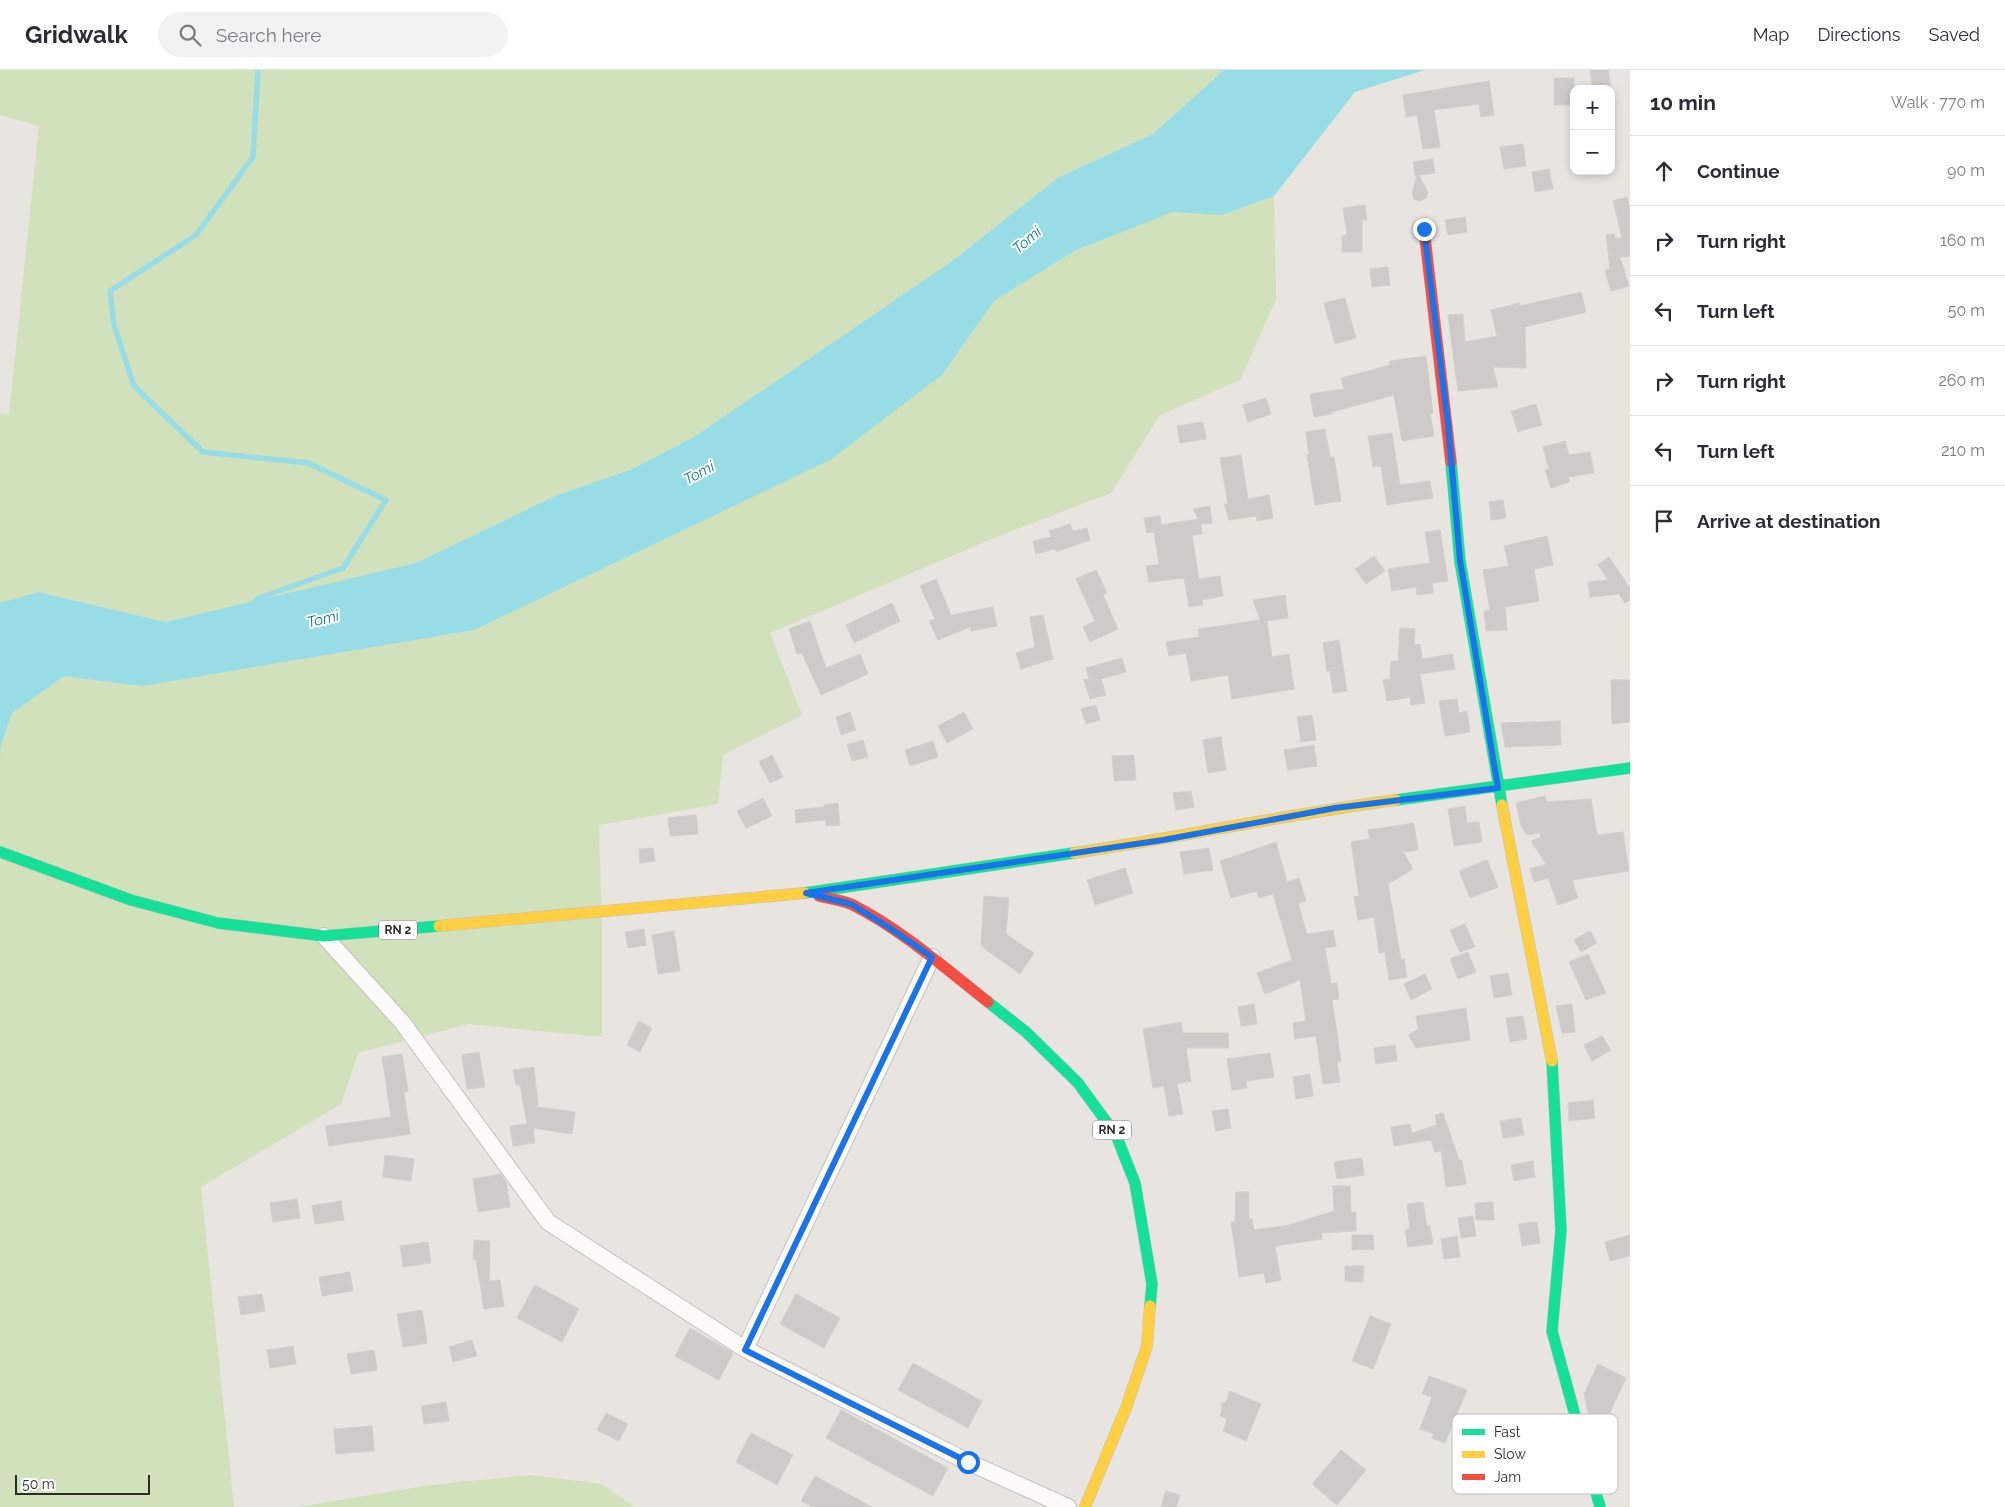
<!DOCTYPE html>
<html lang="en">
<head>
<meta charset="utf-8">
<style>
  body { margin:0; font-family:Raleway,sans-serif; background:#f2f2f3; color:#2b2b33 }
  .controls { position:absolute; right:15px; top:15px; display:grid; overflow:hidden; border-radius:10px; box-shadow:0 2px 8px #0003 }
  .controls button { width:45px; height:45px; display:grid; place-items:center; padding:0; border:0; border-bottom:1px solid #e1e1e2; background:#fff; color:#2b2b33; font:25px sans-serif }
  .scale { position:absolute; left:15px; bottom:12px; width:135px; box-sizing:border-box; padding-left:5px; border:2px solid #2b2b2b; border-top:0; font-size:14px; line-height:18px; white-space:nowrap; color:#2b2b2b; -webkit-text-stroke:4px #fff; paint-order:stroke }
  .stop { position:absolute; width:15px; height:15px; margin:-11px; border:4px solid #1a73e8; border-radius:50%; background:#fff }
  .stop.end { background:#1a73e8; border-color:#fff; box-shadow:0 1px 5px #0008 }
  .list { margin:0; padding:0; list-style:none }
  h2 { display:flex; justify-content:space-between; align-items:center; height:65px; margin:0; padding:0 20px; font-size:21px }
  h2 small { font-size:16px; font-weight:400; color:#7c7c81 }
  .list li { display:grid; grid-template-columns:32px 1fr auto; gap:15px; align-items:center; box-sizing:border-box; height:70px; padding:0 20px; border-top:1px solid #e1e1e2 }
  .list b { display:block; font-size:19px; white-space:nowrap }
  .list em { font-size:16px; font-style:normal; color:#7c7c81 }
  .icon { flex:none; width:28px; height:28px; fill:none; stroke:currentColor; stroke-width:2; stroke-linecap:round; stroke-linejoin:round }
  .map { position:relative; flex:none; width:1630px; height:1437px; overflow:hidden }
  header { display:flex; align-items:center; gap:30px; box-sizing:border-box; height:70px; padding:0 25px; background:#fff; border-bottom:1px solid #e1e1e2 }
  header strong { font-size:24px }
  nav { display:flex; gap:28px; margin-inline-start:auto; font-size:18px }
  .search { width:350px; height:45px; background:#f2f2f3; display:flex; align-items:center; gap:12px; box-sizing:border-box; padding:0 18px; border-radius:28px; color:#7c7c81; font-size:19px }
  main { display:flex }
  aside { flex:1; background:#fff }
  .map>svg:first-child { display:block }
  .green { fill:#d0e1bb }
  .water { fill:#98dce6 }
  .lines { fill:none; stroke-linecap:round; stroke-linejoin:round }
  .stream { stroke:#98dce6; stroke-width:5.5 }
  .building { fill:#cdcac7; stroke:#d3d0cc }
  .street-casing { stroke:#c2c1c1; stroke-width:18 }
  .fast-casing { stroke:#c2c1c1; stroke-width:12 }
  .slow-casing { stroke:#c2c1c1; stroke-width:12 }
  .jam-casing { stroke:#c2c1c1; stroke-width:12 }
  .street { stroke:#fcfbfa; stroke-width:16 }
  .fast { stroke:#16e098; stroke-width:11 }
  .slow { stroke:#ffcf43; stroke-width:11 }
  .jam { stroke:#f24e42; stroke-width:11 }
  .route { stroke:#1a73e8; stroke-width:6 }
  .labels { text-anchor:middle; stroke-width:4; stroke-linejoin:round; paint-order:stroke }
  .shield { fill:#fff; stroke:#6b6b6b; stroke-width:1 }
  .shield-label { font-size:12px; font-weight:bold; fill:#2b2b2b }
  .water-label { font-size:15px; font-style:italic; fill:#157994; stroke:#fff }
  .key { fill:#fff; stroke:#bfbfbf; stroke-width:1 }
  .key-label { font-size:14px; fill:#2b2b2b }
</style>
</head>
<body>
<header>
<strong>Gridwalk</strong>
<div class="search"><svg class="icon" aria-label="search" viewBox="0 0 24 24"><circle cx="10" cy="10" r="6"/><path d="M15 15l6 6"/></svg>Search here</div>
<nav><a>Map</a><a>Directions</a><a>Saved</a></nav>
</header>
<main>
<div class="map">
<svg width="1630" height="1437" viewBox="0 0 1630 1437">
  <rect width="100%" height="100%" fill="#e8e4e0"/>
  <path class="green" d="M 0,0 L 1224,0 L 1153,64 L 1059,107 L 951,192 L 694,367 L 630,400 L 555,426 L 416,493 L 165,552 L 40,522 L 0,533 L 0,343 L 9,345 L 39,56 L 0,45 Z
    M 1274,126 L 1276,229 L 1240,310 L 1160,345 L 1111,423 L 1006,463 L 770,563 L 802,645 L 723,685 L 718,734 L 599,755 L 602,861 L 602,967 L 468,954 L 358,983 L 341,1034 L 201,1117 L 234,1437 L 0,1437 L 0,688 L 1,675 L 12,643 L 64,605 L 142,616 L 942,305 L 994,231 L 1076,180 L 1173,141 L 1222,145 Z
    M 530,1405 L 602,1414 L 634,1437 L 298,1437 L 431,1415 Z"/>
  <path class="water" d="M 1224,0 L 1425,0 L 1355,22 L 1274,126 L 1222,145 L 1173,142 L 1076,180 L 994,231 L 942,305 L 830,390 L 474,560 L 142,616 L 64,606 L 12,643 L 1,675 L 0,688 L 0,533 L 39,522 L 165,552 L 416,493 L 555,426 L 630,400 L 694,367 L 951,192 L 1059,107 L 1153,64 Z"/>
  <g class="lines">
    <path class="stream" d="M 251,535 L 259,528 L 343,498 L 386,430 L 308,393 L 203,382 L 134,316 L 114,255 L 110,221 L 196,165 L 253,87 L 258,0"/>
  </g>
  <path class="building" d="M 1590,0 L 1608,0 L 1611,19 L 1593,19 Z
    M 1554,8 L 1574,8 L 1574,35 L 1554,35 Z
    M 1489,11 L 1494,45 L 1481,47 L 1479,34 L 1434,40 L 1440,77 L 1423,79 L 1417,45 L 1406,47 L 1403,25 Z
    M 1523,74 L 1526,96 L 1504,99 L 1500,77 Z
    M 1433,89 L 1435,103 L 1419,105 L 1428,122 L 1426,128 L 1420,131 L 1414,129 L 1412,123 L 1417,105 L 1415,106 L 1413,92 Z
    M 1549,99 L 1553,119 L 1535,122 L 1532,102 Z
    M 1627,127 L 1630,140 L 1630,186 L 1620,187 L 1629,216 L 1611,221 L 1605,200 L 1610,199 L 1606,165 L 1614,164 L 1615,168 L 1622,168 L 1613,131 Z
    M 1365,135 L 1367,150 L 1362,150 L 1362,182 L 1342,182 L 1342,166 L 1347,165 L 1343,138 Z
    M 1465,147 L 1467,162 L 1448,165 L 1445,150 Z
    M 1388,197 L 1390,215 L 1372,217 L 1370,199 Z
    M 1581,222 L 1586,242 L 1525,257 L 1526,298 L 1493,297 L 1498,317 L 1458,321 L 1448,245 L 1463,244 L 1465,272 L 1497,266 L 1491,240 L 1519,233 L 1520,236 Z
    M 1345,228 L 1356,268 L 1335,274 L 1324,233 Z
    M 1426,286 L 1433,343 L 1430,344 L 1434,366 L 1402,371 L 1394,325 L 1332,342 L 1332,344 L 1314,347 L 1310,324 L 1344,319 L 1341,308 L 1390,295 L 1390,291 Z
    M 1266,328 L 1271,344 L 1248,352 L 1243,335 Z
    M 1536,334 L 1542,355 L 1518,362 L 1511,341 Z
    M 1203,352 L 1206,369 L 1180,373 L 1177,356 Z
    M 1325,359 L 1330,387 L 1334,387 L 1341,431 L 1315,435 L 1307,385 L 1309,385 L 1306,362 Z
    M 1392,363 L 1400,415 L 1430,411 L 1433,428 L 1387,435 L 1381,396 L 1373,397 L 1368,366 Z
    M 1565,371 L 1569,385 L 1590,382 L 1594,403 L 1568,407 L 1570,412 L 1551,418 L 1545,400 L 1549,399 L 1543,377 Z
    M 1241,385 L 1248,429 L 1269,425 L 1273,448 L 1257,451 L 1256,446 L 1229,450 L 1224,434 L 1228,434 L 1220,388 Z
    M 1503,430 L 1506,448 L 1491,450 L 1489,432 Z
    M 1210,436 L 1212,453 L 1201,454 L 1202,464 L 1192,465 L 1199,509 L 1220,506 L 1223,526 L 1202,530 L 1203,535 L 1189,537 L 1184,508 L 1149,512 L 1146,496 L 1159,494 L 1154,462 L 1147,463 L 1144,448 L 1160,446 L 1161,455 L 1198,449 L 1193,439 Z
    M 1070,454 L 1073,461 L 1087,458 L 1090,470 L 1056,482 L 1055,479 L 1036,484 L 1033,471 L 1051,467 L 1049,461 Z
    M 1440,460 L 1448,511 L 1432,513 L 1433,523 L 1417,525 L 1416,517 L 1392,521 L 1388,499 L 1430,493 L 1425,462 Z
    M 1547,466 L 1553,495 L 1534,499 L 1539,531 L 1505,537 L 1507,560 L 1486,561 L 1484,541 L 1490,540 L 1483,500 L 1509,496 L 1504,476 Z
    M 1374,486 L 1385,501 L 1366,514 L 1355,499 Z
    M 1609,487 L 1630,518 L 1630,530 L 1625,533 L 1619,524 L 1590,527 L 1588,512 L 1608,510 L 1598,495 Z
    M 1096,500 L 1107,523 L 1103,525 L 1118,559 L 1090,572 L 1083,557 L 1095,551 L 1076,509 Z
    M 936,509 L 951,545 L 993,537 L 997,556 L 971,561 L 970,557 L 938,570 L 929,551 L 935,549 L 920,516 Z
    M 1285,525 L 1288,548 L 1267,551 L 1272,587 L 1289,584 L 1294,619 L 1232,629 L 1228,605 L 1191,611 L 1186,583 L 1169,586 L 1166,572 L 1199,567 L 1198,559 L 1260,550 L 1253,530 Z
    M 892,533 L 900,551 L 854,573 L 846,555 Z
    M 1043,545 L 1053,589 L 1021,599 L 1016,583 L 1035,577 L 1030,547 Z
    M 810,551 L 826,598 L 860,584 L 868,604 L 821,625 L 802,583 L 797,584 L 789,559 Z
    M 1400,558 L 1415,559 L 1414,575 L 1420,574 L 1422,589 L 1452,584 L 1455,599 L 1420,604 L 1425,633 L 1411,635 L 1410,627 L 1387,631 L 1383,610 L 1390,609 L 1391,591 L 1398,591 Z
    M 1339,570 L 1347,621 L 1333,623 L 1330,601 L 1327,601 L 1323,573 Z
    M 1122,588 L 1126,602 L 1101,609 L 1106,625 L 1090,629 L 1084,610 L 1089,609 L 1086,598 Z
    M 1611,610 L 1630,610 L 1630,652 L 1612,654 Z
    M 1457,629 L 1459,643 L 1467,641 L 1470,662 L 1445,666 L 1439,631 Z
    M 1096,635 L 1100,650 L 1086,654 L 1081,639 Z
    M 850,642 L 856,660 L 841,665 L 836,647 Z
    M 964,642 L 973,659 L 947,673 L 938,656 Z
    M 1312,645 L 1316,670 L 1301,672 L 1297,647 Z
    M 1560,651 L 1561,675 L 1505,677 L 1501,653 Z
    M 1221,667 L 1226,700 L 1208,703 L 1203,670 Z
    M 863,670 L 868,687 L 852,691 L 847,675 Z
    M 933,671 L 938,687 L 910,696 L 905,680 Z
    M 1314,675 L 1317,696 L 1288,700 L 1284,680 Z
    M 772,685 L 783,707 L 770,713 L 759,692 Z
    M 1134,685 L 1136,710 L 1114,711 L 1112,686 Z
    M 1191,721 L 1194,737 L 1176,740 L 1173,723 Z
    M 1545,726 L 1547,732 L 1591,729 L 1597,765 L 1623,762 L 1629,801 L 1572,810 L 1578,828 L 1558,835 L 1548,808 L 1534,812 L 1530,799 L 1546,794 L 1531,771 L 1541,767 L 1540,763 L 1527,765 L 1521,756 L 1516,733 Z
    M 763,728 L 772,746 L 746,758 L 737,741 Z
    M 838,733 L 840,755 L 826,756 L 826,750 L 796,753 L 795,740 L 824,737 L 824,735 Z
    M 1465,736 L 1467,753 L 1479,752 L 1482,772 L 1454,776 L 1448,739 Z
    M 696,745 L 698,764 L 670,766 L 668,748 Z
    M 1414,753 L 1418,780 L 1403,782 L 1413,799 L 1388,814 L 1401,890 L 1404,889 L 1407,907 L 1389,910 L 1385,882 L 1379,883 L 1374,847 L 1358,850 L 1354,827 L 1359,826 L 1351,772 L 1370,769 L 1368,760 Z
    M 1276,772 L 1287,812 L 1299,808 L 1306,831 L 1298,833 L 1307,864 L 1333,860 L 1336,876 L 1325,878 L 1331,914 L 1337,913 L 1339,929 L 1332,930 L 1341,991 L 1337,992 L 1340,1012 L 1323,1014 L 1316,966 L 1295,969 L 1293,953 L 1306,951 L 1300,910 L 1265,924 L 1257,903 L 1292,890 L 1273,824 L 1259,828 L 1257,821 L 1231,828 L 1220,791 Z
    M 653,778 L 655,791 L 640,793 L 639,779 Z
    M 1209,778 L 1213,800 L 1184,804 L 1180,782 Z
    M 1487,790 L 1498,817 L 1470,828 L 1459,801 Z
    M 1125,798 L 1133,823 L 1095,835 L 1087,810 Z
    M 984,826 L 1009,828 L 1006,864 L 1034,883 L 1020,904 L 981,876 Z
    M 1465,854 L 1475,877 L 1460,882 L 1450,860 Z
    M 644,859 L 646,875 L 628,878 L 625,862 Z
    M 674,861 L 680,901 L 658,904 L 652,865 Z
    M 1590,861 L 1597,873 L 1581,882 L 1574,870 Z
    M 1468,882 L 1476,902 L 1458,909 L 1450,889 Z
    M 1588,884 L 1606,923 L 1586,930 L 1569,892 Z
    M 1508,903 L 1512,925 L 1494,928 L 1490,906 Z
    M 1425,904 L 1432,919 L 1411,930 L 1404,914 Z
    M 1254,934 L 1257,954 L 1241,956 L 1238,937 Z
    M 1572,934 L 1575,962 L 1562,963 L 1556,936 Z
    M 1466,938 L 1470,970 L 1416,978 L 1408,965 L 1418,959 L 1416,946 Z
    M 1523,946 L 1527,969 L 1510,972 L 1506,948 Z
    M 639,951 L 652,958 L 640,982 L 627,975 Z
    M 1181,952 L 1183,963 L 1228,963 L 1229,978 L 1186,978 L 1191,1011 L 1177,1014 L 1183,1044 L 1169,1046 L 1164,1016 L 1153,1018 L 1143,959 Z
    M 1602,966 L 1611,980 L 1592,991 L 1584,975 Z
    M 1395,975 L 1397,991 L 1376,994 L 1374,978 Z
    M 479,982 L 485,1017 L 467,1019 L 462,985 Z
    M 1270,983 L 1274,1007 L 1246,1011 L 1247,1018 L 1232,1020 L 1227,989 Z
    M 402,984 L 408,1021 L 404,1022 L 410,1064 L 329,1076 L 325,1056 L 391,1047 L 382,987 Z
    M 534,997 L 538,1037 L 575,1042 L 572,1064 L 533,1058 L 535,1073 L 513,1076 L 510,1056 L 527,1054 L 520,1015 L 516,1015 L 513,1000 Z
    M 1310,1004 L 1313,1026 L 1296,1029 L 1293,1007 Z
    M 1593,1030 L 1595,1048 L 1569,1051 L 1568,1033 Z
    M 1228,1039 L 1231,1058 L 1216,1061 L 1212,1041 Z
    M 1443,1043 L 1459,1090 L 1462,1090 L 1466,1114 L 1446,1117 L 1441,1081 L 1435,1082 L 1431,1070 L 1394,1076 L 1391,1057 L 1410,1054 L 1412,1063 L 1437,1055 L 1435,1045 Z
    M 1521,1048 L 1524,1065 L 1503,1068 L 1500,1051 Z
    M 385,1085 L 414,1089 L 411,1111 L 383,1107 Z
    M 1362,1088 L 1364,1105 L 1337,1109 L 1334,1092 Z
    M 1533,1091 L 1535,1107 L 1514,1111 L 1511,1095 Z
    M 501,1104 L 506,1112 L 510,1137 L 478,1142 L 473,1109 Z
    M 1333,1116 L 1350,1116 L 1351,1142 L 1356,1142 L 1356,1161 L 1321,1163 L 1322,1169 L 1275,1176 L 1281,1210 L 1266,1213 L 1264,1203 L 1239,1207 L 1231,1152 L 1235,1152 L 1236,1122 L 1249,1122 L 1249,1150 L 1252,1149 L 1254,1160 L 1289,1155 L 1334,1141 Z
    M 297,1129 L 300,1148 L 273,1152 L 270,1133 Z
    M 341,1131 L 344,1150 L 315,1154 L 312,1136 Z
    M 1423,1132 L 1427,1156 L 1430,1156 L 1433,1174 L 1408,1177 L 1405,1160 L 1410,1159 L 1407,1134 Z
    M 1493,1132 L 1494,1150 L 1476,1150 L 1475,1133 Z
    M 1473,1146 L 1476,1166 L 1461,1168 L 1458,1148 Z
    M 1537,1152 L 1540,1173 L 1522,1176 L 1519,1154 Z
    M 1352,1165 L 1373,1165 L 1374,1179 L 1352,1180 Z
    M 1630,1165 L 1630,1186 L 1610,1191 L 1605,1172 Z
    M 1457,1166 L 1460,1187 L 1444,1189 L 1441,1169 Z
    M 474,1170 L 490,1171 L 489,1211 L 500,1210 L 504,1236 L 484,1239 L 476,1190 L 473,1190 Z
    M 428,1172 L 431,1193 L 403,1197 L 400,1176 Z
    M 1345,1196 L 1364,1196 L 1363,1212 L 1345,1211 Z
    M 350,1202 L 353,1221 L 322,1226 L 319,1207 Z
    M 535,1215 L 579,1239 L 562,1272 L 517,1248 Z
    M 262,1224 L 265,1241 L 241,1245 L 238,1227 Z
    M 796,1224 L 840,1248 L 824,1278 L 780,1254 Z
    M 422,1240 L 427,1273 L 403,1277 L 397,1244 Z
    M 1370,1246 L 1391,1254 L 1373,1299 L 1352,1291 Z
    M 690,1258 L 733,1283 L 719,1310 L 675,1286 Z
    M 472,1270 L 477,1286 L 453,1292 L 449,1277 Z
    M 293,1276 L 296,1294 L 270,1298 L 267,1280 Z
    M 374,1280 L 377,1300 L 351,1304 L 347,1284 Z
    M 913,1293 L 982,1331 L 968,1358 L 898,1320 Z
    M 1598,1294 L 1626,1308 L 1606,1351 L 1588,1342 L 1584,1324 Z
    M 1429,1306 L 1467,1320 L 1445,1373 L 1432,1368 L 1434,1364 L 1420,1359 L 1432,1327 L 1422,1324 Z
    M 1230,1321 L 1261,1334 L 1246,1371 L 1223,1361 L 1227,1349 L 1220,1346 L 1222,1339 L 1221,1334 L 1226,1332 Z
    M 446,1332 L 449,1351 L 424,1354 L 421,1336 Z
    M 841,1340 L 948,1398 L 933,1426 L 826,1368 Z
    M 606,1343 L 628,1354 L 619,1371 L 597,1360 Z
    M 372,1356 L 374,1381 L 336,1384 L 334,1359 Z
    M 751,1363 L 793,1385 L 777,1415 L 736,1392 Z
    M 1341,1380 L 1366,1400 L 1337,1435 L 1312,1414 Z
    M 815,1406 L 872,1437 L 812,1437 L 801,1431 Z
    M 1166,1421 L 1180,1425 L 1176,1437 L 1161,1437 Z"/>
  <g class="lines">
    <defs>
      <path id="street" d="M 324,866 L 402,952 L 548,1152 L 745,1279 L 968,1392 L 1068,1437
        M 745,1279 L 932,887"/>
      <path id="fast" d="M 1451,392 L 1460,491 L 1502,735
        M 1396,730 L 1630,698
        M 0,782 L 131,830 L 218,853 L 324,866 L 439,856
        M 805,823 L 1074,783
        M 988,932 L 1026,962 L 1078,1013 L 1116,1065 L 1135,1113 L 1152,1214 L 1150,1236
        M 1552,991 L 1561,1160 L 1552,1261 L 1600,1437"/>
      <path id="slow" d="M 1502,735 L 1552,991
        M 1074,783 C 1182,767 1288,744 1396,730
        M 439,856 L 805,823
        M 1085,1437 L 1126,1338 L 1147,1276 L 1150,1236"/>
      <path id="jam" d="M 1424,159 L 1451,392
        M 819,826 C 830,829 843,830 853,835 C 902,860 945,898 988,932"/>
    </defs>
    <use href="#street" class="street-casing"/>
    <use href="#fast" class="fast-casing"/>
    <use href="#slow" class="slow-casing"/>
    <use href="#jam" class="jam-casing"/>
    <use href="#street" class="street"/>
    <use href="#fast" class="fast"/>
    <use href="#slow" class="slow"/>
    <use href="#jam" class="jam"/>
  </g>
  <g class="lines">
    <path class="route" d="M 968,1392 L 745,1280 L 932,887 L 890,858 L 851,834 L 806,823 L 1163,770 L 1335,738 L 1498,718 L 1460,490 L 1448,354 L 1424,159"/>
  </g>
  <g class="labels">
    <g class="shield">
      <rect x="379" y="850.5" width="38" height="19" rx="4"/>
      <rect x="1093" y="1050.5" width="38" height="19" rx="4"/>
    </g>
    <g class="shield-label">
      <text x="398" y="864">RN 2</text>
      <text x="1112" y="1064">RN 2</text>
    </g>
    <g class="water-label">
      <text transform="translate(1027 170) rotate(-40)" y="5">Tomi</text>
      <text transform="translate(699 403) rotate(-28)" y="5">Tomi</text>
      <text transform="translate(323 549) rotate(-14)" y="5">Tomi</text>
    </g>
  </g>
  <rect x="1452" y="1344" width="166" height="80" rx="8" class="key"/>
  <rect x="1462" y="1359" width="23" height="6" fill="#16e098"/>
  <rect x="1462" y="1381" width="23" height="7" fill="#ffcf43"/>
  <rect x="1462" y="1404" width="23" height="6" fill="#f24e42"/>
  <g class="key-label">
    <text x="1494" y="1367">Fast</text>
    <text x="1494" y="1389">Slow</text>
    <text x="1494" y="1412">Jam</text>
  </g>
</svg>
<div class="controls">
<button>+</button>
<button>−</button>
</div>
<div class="scale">50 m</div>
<div class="stop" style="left:968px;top:1392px"></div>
<div class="stop end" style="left:1424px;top:159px"></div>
</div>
<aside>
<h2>10 min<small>Walk · 770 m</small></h2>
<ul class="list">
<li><svg class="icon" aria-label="ahead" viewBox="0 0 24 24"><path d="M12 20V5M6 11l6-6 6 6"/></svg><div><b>Continue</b></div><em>90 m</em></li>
<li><svg class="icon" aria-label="right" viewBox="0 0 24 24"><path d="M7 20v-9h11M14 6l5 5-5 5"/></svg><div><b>Turn right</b></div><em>160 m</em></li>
<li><svg class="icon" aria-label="left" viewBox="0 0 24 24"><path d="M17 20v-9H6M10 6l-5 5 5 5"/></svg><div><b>Turn left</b></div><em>50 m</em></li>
<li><svg class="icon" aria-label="right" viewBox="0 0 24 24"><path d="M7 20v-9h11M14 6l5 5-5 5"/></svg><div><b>Turn right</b></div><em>260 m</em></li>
<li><svg class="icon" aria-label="left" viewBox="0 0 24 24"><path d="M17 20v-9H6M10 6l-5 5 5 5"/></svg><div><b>Turn left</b></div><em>210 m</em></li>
<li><svg class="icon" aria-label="arrive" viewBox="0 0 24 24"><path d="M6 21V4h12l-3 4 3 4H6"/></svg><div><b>Arrive at destination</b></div></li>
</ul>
</aside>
</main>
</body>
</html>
